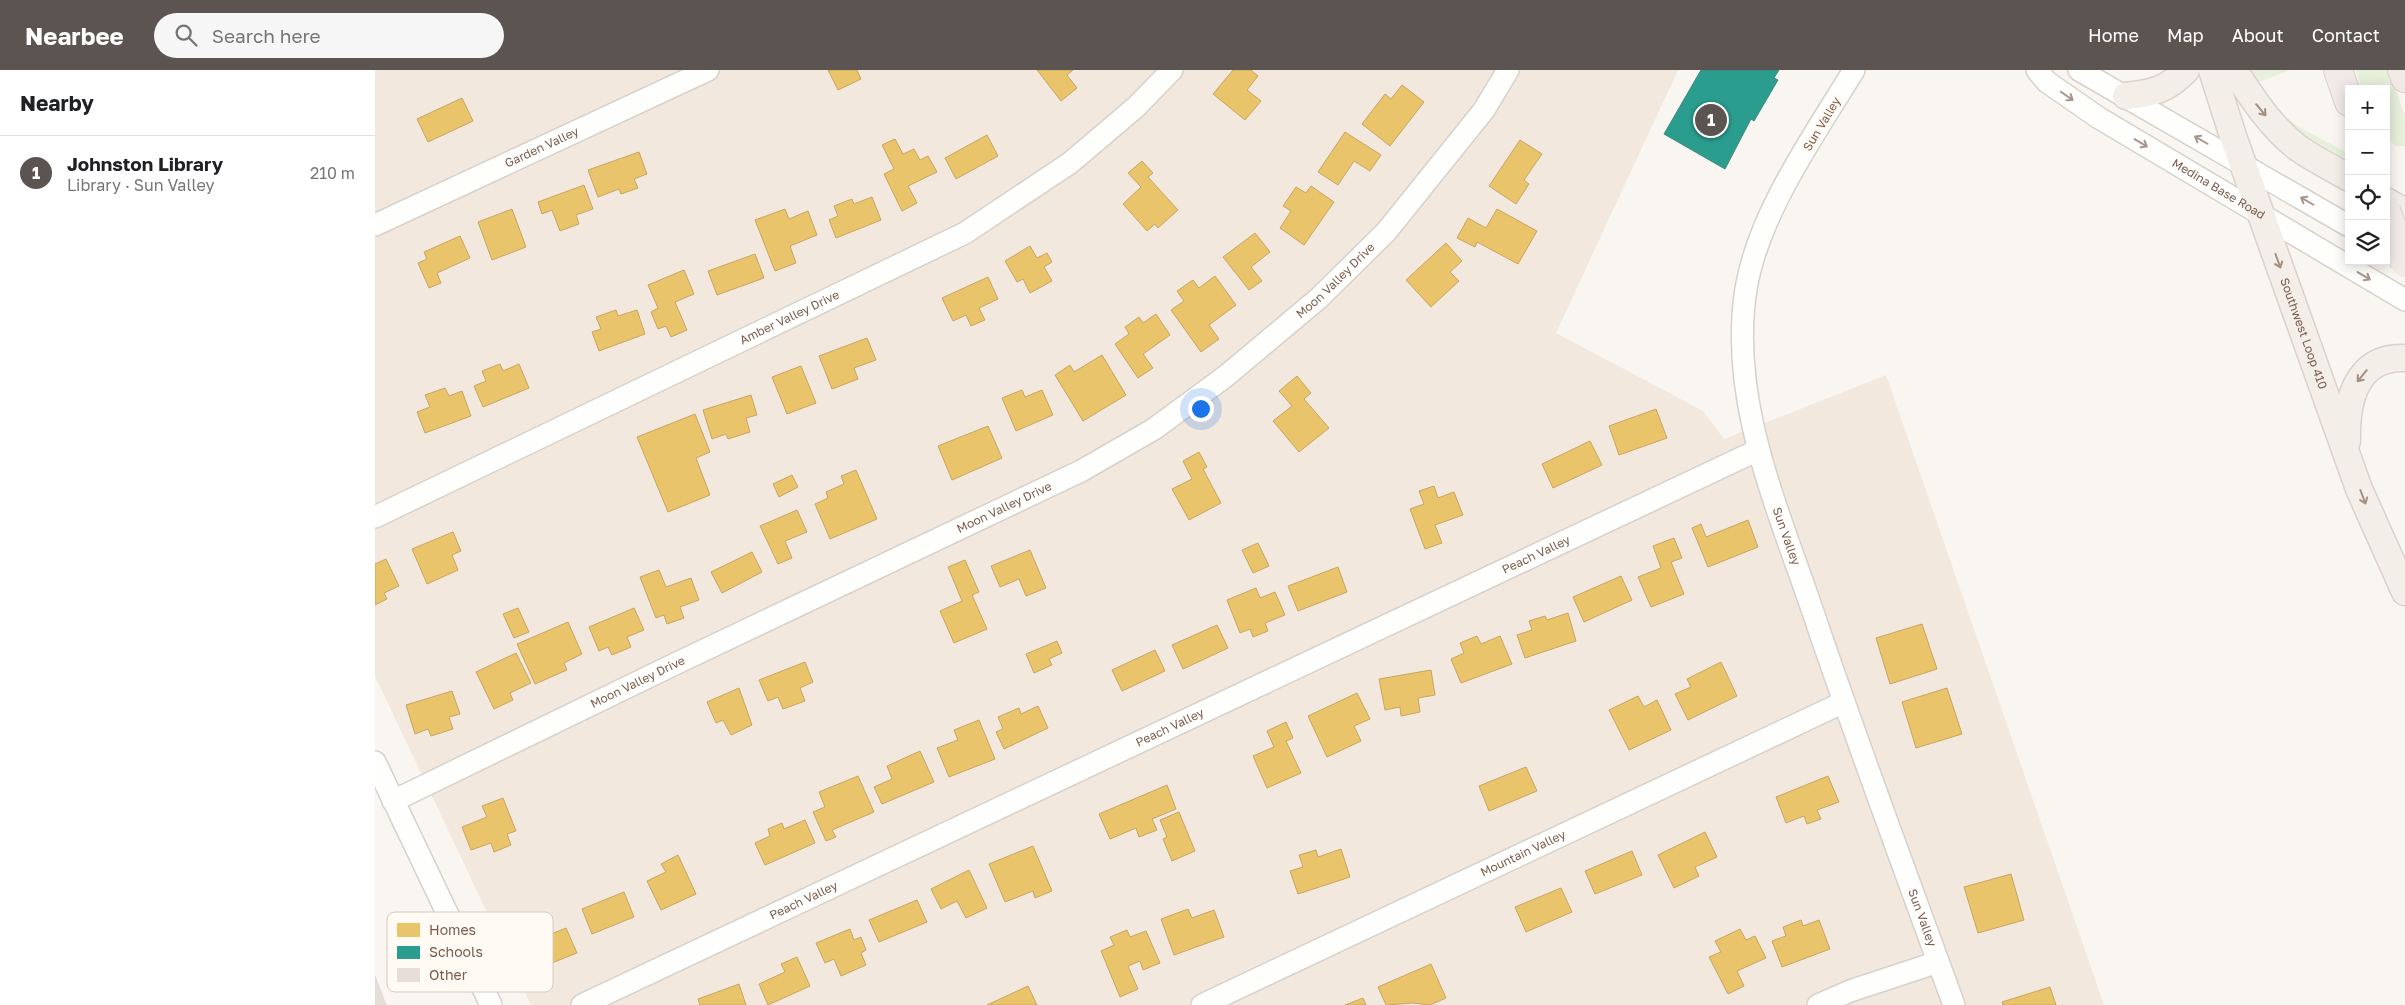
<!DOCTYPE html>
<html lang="en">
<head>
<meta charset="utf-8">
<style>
  body { margin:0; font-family:"Golos Text",sans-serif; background:#f6f6f6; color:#202124 }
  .controls { position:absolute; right:15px; top:15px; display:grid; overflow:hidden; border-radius:0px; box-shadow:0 2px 12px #0003 }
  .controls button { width:45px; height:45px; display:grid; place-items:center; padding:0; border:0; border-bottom:1px solid #e0e0e0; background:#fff; color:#202124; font:25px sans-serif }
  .you { position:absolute; left:825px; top:338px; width:18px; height:18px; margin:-12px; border:4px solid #fff; border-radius:50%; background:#1a73e8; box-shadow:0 0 0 8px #1a73e833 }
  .badge { display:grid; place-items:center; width:32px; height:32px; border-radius:50%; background:#5c5450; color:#fff; font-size:16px; font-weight:700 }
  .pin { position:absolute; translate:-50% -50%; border:2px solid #fff; box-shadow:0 1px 5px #0006 }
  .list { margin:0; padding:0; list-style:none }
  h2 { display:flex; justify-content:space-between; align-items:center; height:65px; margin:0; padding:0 20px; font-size:21px }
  h2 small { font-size:16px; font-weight:400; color:#757577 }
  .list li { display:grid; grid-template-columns:32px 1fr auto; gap:15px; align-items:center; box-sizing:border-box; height:75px; padding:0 20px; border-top:1px solid #e0e0e0 }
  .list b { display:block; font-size:19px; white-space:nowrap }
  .list p { margin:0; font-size:16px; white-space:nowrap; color:#757577 }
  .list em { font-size:16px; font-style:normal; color:#757577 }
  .icon { flex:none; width:28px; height:28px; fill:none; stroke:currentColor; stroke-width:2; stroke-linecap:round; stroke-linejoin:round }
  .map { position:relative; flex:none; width:2030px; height:935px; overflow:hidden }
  header { display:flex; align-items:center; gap:30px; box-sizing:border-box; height:70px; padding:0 25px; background:#5c5450; color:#fff }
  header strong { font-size:24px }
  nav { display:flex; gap:28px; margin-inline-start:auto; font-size:18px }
  .search { width:350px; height:45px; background:#f6f6f6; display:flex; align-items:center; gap:12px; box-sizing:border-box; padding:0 18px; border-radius:28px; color:#757577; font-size:19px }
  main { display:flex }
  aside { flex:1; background:#fff }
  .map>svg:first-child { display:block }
  .residential { fill:#f2e8de }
  .green { fill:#e7f0db }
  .homes { fill:#e9c46a; stroke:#c8a561 }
  .schools { fill:#2a9d8f; stroke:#428a7b }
  .building { fill:#e6ded7; stroke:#e2d8d2 }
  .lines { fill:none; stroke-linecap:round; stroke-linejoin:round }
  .minor-casing { stroke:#d7d1cb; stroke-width:24 }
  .major-casing { stroke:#dad1cc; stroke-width:29 }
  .highway-casing { stroke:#dad1cc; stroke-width:30 }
  .minor { stroke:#fefefd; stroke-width:21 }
  .major { stroke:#f3eee8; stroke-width:26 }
  .highway { stroke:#f2eae7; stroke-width:28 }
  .highway-bridge-casing { stroke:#dad1cc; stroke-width:30; stroke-linecap:butt }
  .highway-bridge { stroke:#f2eae7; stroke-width:28 }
  .oneway { stroke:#a8958b }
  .oneway2 { stroke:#a48f83 }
  .labels { text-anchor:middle; stroke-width:5; stroke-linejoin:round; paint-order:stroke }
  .street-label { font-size:12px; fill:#7a5c4d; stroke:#fffaf3 }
  .key { fill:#fffaf3; stroke:#d7cbc1; stroke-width:1 }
  .key-label { font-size:14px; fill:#7a5c4d }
</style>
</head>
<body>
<header>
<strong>Nearbee</strong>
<div class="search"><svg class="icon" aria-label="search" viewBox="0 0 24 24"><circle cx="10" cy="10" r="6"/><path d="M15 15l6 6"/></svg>Search here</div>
<nav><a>Home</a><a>Map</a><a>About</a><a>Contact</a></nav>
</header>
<main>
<aside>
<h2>Nearby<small></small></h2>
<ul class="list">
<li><span class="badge">1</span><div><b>Johnston Library</b><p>Library · Sun Valley</p></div><em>210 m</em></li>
</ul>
</aside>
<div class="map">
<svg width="2030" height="935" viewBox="0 0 2030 935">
  <rect width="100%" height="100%" fill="#f9f5f0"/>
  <path class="residential" d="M 0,0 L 1303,0 L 1181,263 L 1328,341 L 1349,369 L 1511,305 L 1729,935 L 156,935 L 0,606 Z"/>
  <path class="green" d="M 1869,0 L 1915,0 L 1884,12 C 1902,52 1933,61 1969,81 L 1973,90 C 1932,66 1887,46 1869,0 Z
    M 1981,0 L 2014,0 L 2030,46 L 2030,76 L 2021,76 L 2011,67 L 2011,19 L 1987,19 Z"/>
  <path class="homes" d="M 453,0 L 482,0 L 486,9 L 463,20 Z
    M 662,0 L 698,0 L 692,5 L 702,18 L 686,31 Z
    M 858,0 L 876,0 L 883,6 L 872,20 L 886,31 L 870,50 L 838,24 Z
    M 1027,15 L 1049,32 L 1015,76 L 987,54 L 1010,24 L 1016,29 Z
    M 87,28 L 98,51 L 53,72 L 42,49 Z
    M 970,62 L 1006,85 L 995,101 L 979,91 L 963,115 L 943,102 Z
    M 612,65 L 623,86 L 581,109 L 570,88 Z
    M 520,69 L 528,84 L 539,79 L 545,90 L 553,86 L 562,102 L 533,116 L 542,133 L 527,141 L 509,104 L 519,99 L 507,75 Z
    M 1145,70 L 1167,84 L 1149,110 L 1154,114 L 1141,134 L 1114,116 Z
    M 264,82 L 272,104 L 259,109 L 263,118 L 246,124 L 244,119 L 223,127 L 213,100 Z
    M 767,91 L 778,103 L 773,107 L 803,140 L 783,158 L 780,154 L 772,161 L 748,134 L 766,117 L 753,103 Z
    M 209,115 L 218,139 L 201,145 L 204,154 L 185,161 L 177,140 L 167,144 L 163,132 Z
    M 936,116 L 959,132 L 929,175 L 905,158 L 916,141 L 908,136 L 921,117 L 931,123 Z
    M 497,127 L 506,150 L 461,168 L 454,150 L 463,146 L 459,136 L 477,129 L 479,134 Z
    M 137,139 L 151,177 L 117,190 L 103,152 Z
    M 410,139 L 414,149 L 433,141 L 442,165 L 415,176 L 421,193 L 400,201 L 380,150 Z
    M 1122,139 L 1162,161 L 1143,194 L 1102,172 L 1100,177 L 1082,168 L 1093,148 L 1111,158 Z
    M 880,163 L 895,182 L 876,197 L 887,211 L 874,220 L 848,187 Z
    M 85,166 L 95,188 L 62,203 L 66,213 L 54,218 L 43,193 L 52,189 L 49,182 Z
    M 1071,173 L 1087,191 L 1075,202 L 1084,211 L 1056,237 L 1031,210 Z
    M 655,176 L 662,188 L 672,183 L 677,192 L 669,197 L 677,211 L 655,223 L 648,209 L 642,212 L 630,191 Z
    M 380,184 L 389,208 L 342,225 L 333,201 Z
    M 309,200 L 319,224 L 300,232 L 312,260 L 296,267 L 291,256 L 283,259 L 276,242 L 283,238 L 273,215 Z
    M 840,206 L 861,235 L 834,255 L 844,269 L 826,282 L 796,240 L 809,231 L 802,221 L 818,210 L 824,218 Z
    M 613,207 L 623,229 L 604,238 L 610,250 L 596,256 L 591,245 L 578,251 L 567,228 Z
    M 241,240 L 243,246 L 262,240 L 270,264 L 224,281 L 217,262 L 226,259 L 221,247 Z
    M 781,244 L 795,265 L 768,284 L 778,298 L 763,308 L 740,274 L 754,264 L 750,257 L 764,247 L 768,253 Z
    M 492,268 L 501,290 L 479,298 L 483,309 L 457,319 L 444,286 Z
    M 727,285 L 751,325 L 708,351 L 680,305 L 695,295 L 699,302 Z
    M 125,294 L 128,301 L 144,294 L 154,318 L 108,337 L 99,316 L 111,311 L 107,301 Z
    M 426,296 L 441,333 L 412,344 L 397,307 Z
    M 922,306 L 936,323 L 929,329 L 954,358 L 924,382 L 898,351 L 917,336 L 904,321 Z
    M 70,318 L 74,326 L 87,321 L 96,346 L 50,363 L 42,342 L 55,337 L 50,325 Z
    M 647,320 L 650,327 L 667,320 L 678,345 L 641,361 L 627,328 Z
    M 376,325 L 382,345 L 371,348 L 375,362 L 353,369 L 351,364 L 337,369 L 328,340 Z
    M 1281,339 L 1292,368 L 1244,385 L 1234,356 Z
    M 320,344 L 335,382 L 321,388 L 335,425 L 293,442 L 262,367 Z
    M 613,356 L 627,388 L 577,410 L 563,376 Z
    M 1215,371 L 1227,395 L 1178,418 L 1167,394 Z
    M 824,382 L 832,397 L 828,399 L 846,433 L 814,450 L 797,419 L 817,409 L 808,391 Z
    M 481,400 L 502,449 L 455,469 L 440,434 L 453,428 L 451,422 L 469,414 L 466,406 Z
    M 417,405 L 423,417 L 404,427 L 398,414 Z
    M 1059,416 L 1063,428 L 1079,422 L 1088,445 L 1060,455 L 1067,473 L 1050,479 L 1035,439 L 1049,434 L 1044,421 Z
    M 422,440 L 432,462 L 410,471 L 417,488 L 403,494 L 385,456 Z
    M 1373,450 L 1383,477 L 1333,497 L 1317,458 L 1326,454 L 1331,467 Z
    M 78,462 L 86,481 L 77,485 L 83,500 L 52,514 L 37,479 Z
    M 1299,468 L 1307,488 L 1296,492 L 1309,524 L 1276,537 L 1263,507 L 1286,498 L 1278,476 Z
    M 883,473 L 894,496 L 878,503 L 867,480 Z
    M 655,480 L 671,518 L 651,526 L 644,509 L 625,517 L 616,496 Z
    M 377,482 L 387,502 L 347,523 L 336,502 Z
    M 11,489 L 24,516 L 9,523 L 12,529 L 0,535 L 0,494 Z
    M 590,490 L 604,522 L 597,525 L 612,559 L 579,573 L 565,541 L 587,531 L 573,497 Z
    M 963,497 L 972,522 L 923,541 L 913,516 Z
    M 284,500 L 291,517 L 316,508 L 324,530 L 305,537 L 309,548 L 292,554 L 289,545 L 281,548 L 265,507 Z
    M 1246,506 L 1257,530 L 1209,552 L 1198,527 Z
    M 881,518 L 885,528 L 900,522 L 910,545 L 890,553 L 893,561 L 878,567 L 875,559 L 865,563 L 852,530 Z
    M 143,538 L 154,562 L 139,568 L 128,544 Z
    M 259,538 L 269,560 L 252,567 L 256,577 L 237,585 L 233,577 L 224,581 L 214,557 Z
    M 1193,543 L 1201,571 L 1150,588 L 1142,565 L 1157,560 L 1154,551 L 1170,546 L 1172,550 Z
    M 193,552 L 207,584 L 189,593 L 192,600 L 160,614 L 142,574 Z
    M 1547,554 L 1562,599 L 1515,614 L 1501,568 Z
    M 842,555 L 853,578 L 808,599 L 797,575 Z
    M 1102,566 L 1106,574 L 1125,566 L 1137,594 L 1086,613 L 1076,589 L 1089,583 L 1085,573 Z
    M 682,571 L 687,583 L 674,589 L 677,595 L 659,603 L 651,584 Z
    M 780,580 L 790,601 L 747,621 L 737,600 Z
    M 141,583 L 156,613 L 135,623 L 138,630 L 119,639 L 101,602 Z
    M 430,592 L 438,612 L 425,618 L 430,631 L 408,639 L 403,627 L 393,631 L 384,610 Z
    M 1346,592 L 1362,626 L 1313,650 L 1300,624 L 1316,617 L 1312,609 Z
    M 1056,600 L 1060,625 L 1043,628 L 1045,642 L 1026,646 L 1025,637 L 1010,640 L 1004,609 Z
    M 364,618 L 377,655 L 356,665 L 348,650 L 341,653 L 332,632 Z
    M 1572,618 L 1587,664 L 1541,678 L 1527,632 Z
    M 77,621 L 85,644 L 74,647 L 78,659 L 56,666 L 53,659 L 40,664 L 31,635 Z
    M 982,623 L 995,649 L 979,656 L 986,671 L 952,687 L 933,646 Z
    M 1263,626 L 1269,637 L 1282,630 L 1296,660 L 1254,680 L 1234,640 Z
    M 663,636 L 673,658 L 629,679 L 621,662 L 628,659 L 623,647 L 644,638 L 646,644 Z
    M 604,650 L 620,689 L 574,707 L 562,678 L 583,670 L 579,660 Z
    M 911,652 L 918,668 L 911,671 L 926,703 L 892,718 L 878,686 L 899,677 L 892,661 Z
    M 545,681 L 559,712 L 507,734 L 499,717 L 517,709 L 512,696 Z
    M 1151,697 L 1162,721 L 1114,741 L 1104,716 Z
    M 483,706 L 499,742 L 457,760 L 461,767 L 451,771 L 438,742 L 450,737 L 444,722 Z
    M 1453,706 L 1464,732 L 1442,740 L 1446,749 L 1432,754 L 1429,746 L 1411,753 L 1401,727 Z
    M 792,715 L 801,739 L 777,749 L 782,760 L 764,767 L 761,758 L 735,769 L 724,744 Z
    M 128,728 L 141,761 L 132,764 L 136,775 L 119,782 L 116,773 L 96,780 L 87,757 L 112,747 L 107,736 Z
    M 804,742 L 820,781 L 797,791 L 788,769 L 792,767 L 785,750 Z
    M 430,750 L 440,773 L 390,795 L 380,773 L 395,766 L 393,759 L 407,753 L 409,759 Z
    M 1330,762 L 1342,787 L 1320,797 L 1324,806 L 1299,818 L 1283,785 Z
    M 658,776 L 677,821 L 660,828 L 658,821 L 630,832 L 614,794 Z
    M 966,779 L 975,807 L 923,824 L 915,801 L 928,797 L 924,785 L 941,780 L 943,787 Z
    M 1257,781 L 1267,805 L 1220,824 L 1210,801 Z
    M 303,785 L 321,824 L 286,840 L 272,811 L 291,802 L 286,794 Z
    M 594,800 L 612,838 L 591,848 L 582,831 L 566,839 L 556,819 Z
    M 1636,804 L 1649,850 L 1603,863 L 1589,817 Z
    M 1186,818 L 1197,842 L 1151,862 L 1140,837 Z
    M 249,822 L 259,847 L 217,864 L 207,839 Z
    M 542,830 L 552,852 L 504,872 L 494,850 Z
    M 813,839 L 817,848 L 839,840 L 849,867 L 799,885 L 786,849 Z
    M 1426,850 L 1428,856 L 1444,850 L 1455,879 L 1407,897 L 1397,871 L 1411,866 L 1408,857 Z
    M 191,858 L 202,883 L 154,902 L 144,877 Z
    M 475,859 L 479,870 L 486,867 L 491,880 L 486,883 L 491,895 L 466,906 L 459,889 L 450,893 L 441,873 Z
    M 1365,859 L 1371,870 L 1380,866 L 1391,888 L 1362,901 L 1369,916 L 1353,924 L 1334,887 L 1346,882 L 1340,871 Z
    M 752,860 L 755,867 L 771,861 L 785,893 L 768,900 L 765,891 L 753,896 L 763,919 L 745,927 L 726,881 L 739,875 L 735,867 Z
    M 422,887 L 435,916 L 393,935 L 384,914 L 410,902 L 406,894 Z
    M 1056,894 L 1071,928 L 1055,935 L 1038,933 L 1011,935 L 1003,917 Z
    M 364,914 L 371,935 L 325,935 L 323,929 Z
    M 653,916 L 662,935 L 612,935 Z
    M 1675,917 L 1681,935 L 1628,935 L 1627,932 Z
    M 988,928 L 991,935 L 970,935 Z"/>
  <path class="schools" d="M 1326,0 L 1404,0 L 1399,8 L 1403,10 L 1379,51 L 1376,49 L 1350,99 L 1289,64 Z"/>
  <path class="building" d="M 0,906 L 11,935 L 0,935 Z"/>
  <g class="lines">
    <defs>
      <g id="minor">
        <path id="s1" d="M 1479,0 C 1440,64 1383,144 1371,219 C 1353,332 1405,443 1440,548 C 1484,678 1532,806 1579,935"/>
        <path id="s2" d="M 1662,0 L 1672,12 L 1724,48 L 2030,230"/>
        <path d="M 1704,0 L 1974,156"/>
        <path id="s3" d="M 0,155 L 333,0"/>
        <path id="s4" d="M 0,447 L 590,163 L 695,93 L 761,37 L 797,0"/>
        <path d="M 0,692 L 116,935"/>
        <path id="s5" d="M 18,731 L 300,594 L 706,401 L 779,359 L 851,306 L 944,228 L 1011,162 L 1109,40 L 1133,0"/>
        <path id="s6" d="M 207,935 L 1383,380"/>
        <path id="s7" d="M 827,935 L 1469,632"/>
        <path d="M 1443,935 L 1475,921 L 1563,892"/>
      </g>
      <g id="major">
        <path id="s8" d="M 1837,0 L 1858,66 L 1984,419 L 2030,522"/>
        <path d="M 1859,0 C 1877,28 1896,57 1923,78 C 1939,89 1957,98 1974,108"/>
        <path d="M 1751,26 C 1778,23 1792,20 1811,0"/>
        <path d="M 2011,131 L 2030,142"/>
        <path d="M 1972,371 C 1971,331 1981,286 2030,288"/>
      </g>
      <path id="highway" d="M 1963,0 L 1974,32
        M 2027,0 L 2030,8"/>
    </defs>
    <use href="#minor" class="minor-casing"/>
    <use href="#major" class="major-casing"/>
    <use href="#highway" class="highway-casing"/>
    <use href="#minor" class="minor"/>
    <use href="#major" class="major"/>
    <use href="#highway" class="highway"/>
    <defs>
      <path id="highway-bridge" d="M 2011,140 L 2030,193"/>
    </defs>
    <use href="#highway-bridge" class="highway-bridge-casing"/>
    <use href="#highway-bridge" class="highway-bridge"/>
  </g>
  <defs><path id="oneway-shaft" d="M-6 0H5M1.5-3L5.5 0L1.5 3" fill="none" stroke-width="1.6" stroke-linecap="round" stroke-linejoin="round" transform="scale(1.25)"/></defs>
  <g class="oneway">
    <use href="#oneway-shaft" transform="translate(1692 26) rotate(35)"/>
    <use href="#oneway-shaft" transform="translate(1826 70) rotate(-150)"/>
    <use href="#oneway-shaft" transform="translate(1766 73) rotate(31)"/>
    <use href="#oneway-shaft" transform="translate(1932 131) rotate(-150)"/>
    <use href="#oneway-shaft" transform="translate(1989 206) rotate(31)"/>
  </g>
  <g class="oneway2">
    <use href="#oneway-shaft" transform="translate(1886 40) rotate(50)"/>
    <use href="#oneway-shaft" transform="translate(1903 191) rotate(70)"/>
    <use href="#oneway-shaft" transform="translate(1987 306) rotate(129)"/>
    <use href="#oneway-shaft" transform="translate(1988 427) rotate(69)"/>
  </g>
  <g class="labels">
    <g class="street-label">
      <text transform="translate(1447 54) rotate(-59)" y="4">Sun Valley</text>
      <text dy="4" stroke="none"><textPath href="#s3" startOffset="184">Garden Valley</textPath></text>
      <text dy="4" stroke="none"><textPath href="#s2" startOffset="218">Medina Base Road</textPath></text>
      <text dy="4" stroke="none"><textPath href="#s5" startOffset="1082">Moon Valley Drive</textPath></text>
      <text dy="4" stroke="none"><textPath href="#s4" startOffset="460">Amber Valley Drive</textPath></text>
      <text dy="4" stroke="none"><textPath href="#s8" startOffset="279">Southwest Loop 410</textPath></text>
      <text dy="4" stroke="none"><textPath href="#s5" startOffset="678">Moon Valley Drive</textPath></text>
      <text dy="4" stroke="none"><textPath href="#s1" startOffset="499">Sun Valley</textPath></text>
      <text dy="4" stroke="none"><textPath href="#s6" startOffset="1055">Peach Valley</textPath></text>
      <text dy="4" stroke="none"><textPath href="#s5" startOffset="272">Moon Valley Drive</textPath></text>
      <text dy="4" stroke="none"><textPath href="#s6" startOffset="650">Peach Valley</textPath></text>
      <text dy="4" stroke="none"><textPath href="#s7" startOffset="355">Mountain Valley</textPath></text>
      <text dy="4" stroke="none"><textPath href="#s6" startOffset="245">Peach Valley</textPath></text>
      <text dy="4" stroke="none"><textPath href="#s1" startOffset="904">Sun Valley</textPath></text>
    </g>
  </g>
  <rect x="12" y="842" width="166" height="80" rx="8" class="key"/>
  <rect x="22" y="853" width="23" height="14" fill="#e9c46a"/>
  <rect x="22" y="876" width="23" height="13" fill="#2a9d8f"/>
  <rect x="22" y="898" width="23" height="14" fill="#e6ded7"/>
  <g class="key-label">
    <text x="54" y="865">Homes</text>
    <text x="54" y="887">Schools</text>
    <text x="54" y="910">Other</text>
  </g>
</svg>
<div class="controls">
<button>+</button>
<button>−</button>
<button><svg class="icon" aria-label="locate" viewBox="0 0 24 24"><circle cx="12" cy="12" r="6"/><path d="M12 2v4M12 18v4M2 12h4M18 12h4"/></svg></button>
<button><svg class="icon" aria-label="layers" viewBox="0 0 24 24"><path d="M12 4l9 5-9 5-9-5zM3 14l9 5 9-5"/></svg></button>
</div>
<div class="you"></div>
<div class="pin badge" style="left:1336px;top:50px">1</div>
</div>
</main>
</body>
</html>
